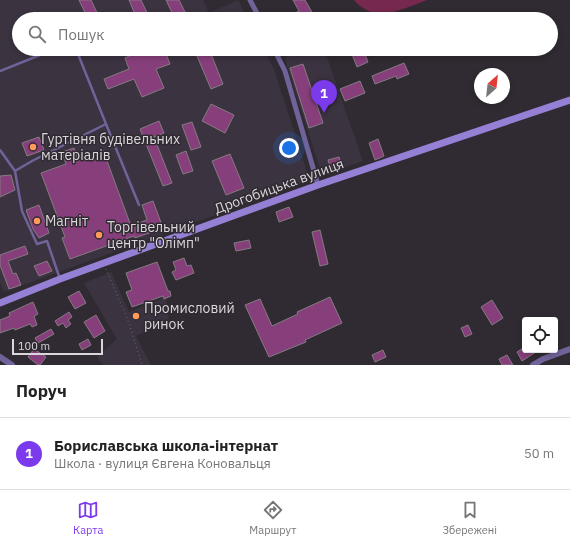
<!DOCTYPE html>
<html lang="uk">
<head>
<meta charset="utf-8">
<style>
  body { margin:0; font-family:"IBM Plex Sans",sans-serif; background:#f6f6f6; color:#222 }
  .controls { position:absolute; right:12px; bottom:12px; display:grid; overflow:hidden; border-radius:4px; box-shadow:0 2px 6px #0003 }
  .controls button { width:36px; height:36px; display:grid; place-items:center; padding:0; border:0; border-bottom:1px solid #e0e0e0; background:#fff; color:#222; font:20px sans-serif }
  .compass { position:absolute; left:474px; top:68px; width:36px; height:36px; border-radius:50%; background:#fff; box-shadow:0 2px 6px #0003; rotate:27deg }
  .scale { position:absolute; left:12px; bottom:10px; width:91px; box-sizing:border-box; padding-left:4px; border:2px solid #dad6db; border-top:0; font-size:11px; line-height:14px; white-space:nowrap; color:#dad6db; -webkit-text-stroke:3px #302b32; paint-order:stroke }
  .you { position:absolute; left:289px; top:148px; width:14px; height:14px; margin:-10px; border:3px solid #fff; border-radius:50%; background:#1a73e8; box-shadow:0 0 0 6px #1a73e833 }
  .badge { display:grid; place-items:center; width:26px; height:26px; border-radius:50%; background:#7c3aed; color:#fff; font-size:13px; font-weight:700 }
  .pin { position:absolute; translate:-50% -33px; filter:drop-shadow(0 1px 2px #0008) }
  .pin::after { content:''; position:absolute; top:21px; width:14px; height:12px; background:inherit; clip-path:polygon(0 0,100% 0,50% 100%) }
  .list { margin:0; padding:0; list-style:none }
  h2 { display:flex; justify-content:space-between; align-items:center; height:52px; margin:0; padding:0 16px; font-size:17px }
  h2 small { font-size:13px; font-weight:400; color:#767676 }
  .list li { display:grid; grid-template-columns:26px 1fr auto; gap:12px; align-items:center; box-sizing:border-box; height:72px; padding:0 16px; border-top:1px solid #e0e0e0 }
  .list b { display:block; font-size:15px; white-space:nowrap }
  .list p { margin:0; font-size:13px; white-space:nowrap; color:#767676 }
  .list em { font-size:13px; font-style:normal; color:#767676 }
  .icon { flex:none; width:22px; height:22px; fill:none; stroke:currentColor; stroke-width:2; stroke-linecap:round; stroke-linejoin:round }
  .map { position:relative; flex:none; width:570px; height:365px; overflow:hidden }
  .search { position:absolute; background:#fff; box-shadow:0 2px 6px #0003; left:12px; right:12px; top:12px; height:44px; display:flex; align-items:center; gap:10px; box-sizing:border-box; padding:0 14px; border-radius:22px; color:#767676; font-size:15px }
  .sheet { height:124px; background:#fff }
  nav { display:flex; justify-content:space-around; align-items:center; box-sizing:border-box; height:56px; border-top:1px solid #e0e0e0; background:#fff; font-size:11px; color:#767676 }
  nav a { display:grid; justify-items:center; gap:2px }
  nav .on { color:#7c3aed }
  .map>svg:first-child { display:block }
  .built { fill:#3b3340 }
  .green { fill:#76284e }
  .building { fill:#873f7c; stroke:#847b82 }
  .lines { fill:none; stroke-linecap:round; stroke-linejoin:round }
  .path { stroke:#6f6b71; stroke-width:1; stroke-dasharray:1 3; stroke-linecap:butt }
  .service { stroke:#706399; stroke-width:2.5 }
  .minor { stroke:#706399; stroke-width:5 }
  .tertiary { stroke:#706399; stroke-width:6 }
  .secondary { stroke:#9680d6; stroke-width:7 }
  .poi-dot { fill:#ff9a5b; stroke:#302b32; stroke-width:1.5 }
  .labels { text-anchor:middle; stroke-width:3; stroke-linejoin:round; paint-order:stroke }
  .poi-label { font-size:14px; fill:#dad6db; stroke:#302b32; text-anchor:start }
  .street-label { font-size:14px; fill:#dad6db; stroke:#302b32 }
</style>
</head>
<body>
<div class="map">
<svg width="570" height="365" viewBox="0 0 570 365">
  <rect width="100%" height="100%" fill="#302b32"/>
  <path class="built" d="M 0,0 L 203,0 L 209,13 L 238,0 L 248,19 L 19,19 L 19,49 L 263,49 L 274,69 L 309,178 L 306,182 L 4,292 L 0,283 Z
    M 307,49 L 324,49 L 363,161 L 322,175 L 287,66 L 286,57 Z
    M 111,272 L 129,312 L 166,297 L 169,321 L 136,336 L 151,365 L 103,365 L 97,357 L 117,339 L 84,283 Z"/>
  <path class="green" d="M 354,0 L 427,0 C 402,9 375,25 354,0 Z"/>
  <path class="building" d="M 79,0 L 91,0 L 100,19 L 88,19 Z
    M 129,0 L 141,0 L 150,19 L 137,19 Z
    M 166,0 L 179,0 L 186,14 L 175,19 Z
    M 293,0 L 305,0 L 313,14 L 304,19 L 283,19 L 299,11 Z
    M 134,49 L 164,49 L 170,64 L 156,69 L 164,88 L 142,97 L 134,79 L 108,89 L 104,79 L 129,69 L 125,58 L 136,53 Z
    M 194,49 L 209,49 L 223,84 L 211,89 Z
    M 350,49 L 363,49 L 368,62 L 357,67 Z
    M 404,63 L 409,74 L 397,79 L 396,76 L 375,84 L 372,76 Z
    M 303,64 L 323,123 L 309,128 L 290,68 Z
    M 360,81 L 365,93 L 345,101 L 340,89 Z
    M 211,104 L 234,115 L 225,133 L 202,121 Z
    M 159,121 L 164,133 L 154,137 L 172,183 L 163,186 L 140,129 Z
    M 192,122 L 201,147 L 191,150 L 182,125 Z
    M 39,137 L 44,150 L 27,156 L 22,143 Z
    M 378,139 L 384,156 L 375,160 L 369,143 Z
    M 74,148 L 78,159 L 103,150 L 131,226 L 147,220 L 142,205 L 153,201 L 163,228 L 135,238 L 134,236 L 70,259 L 62,238 L 65,237 L 41,173 L 66,164 L 62,152 Z
    M 186,151 L 193,171 L 183,174 L 176,155 Z
    M 230,154 L 244,188 L 226,195 L 212,161 Z
    M 339,157 L 342,166 L 331,169 L 328,160 Z
    M 11,175 L 15,190 L 0,197 L 0,176 Z
    M 39,205 L 49,233 L 39,238 L 33,229 L 26,210 Z
    M 289,207 L 293,217 L 279,222 L 276,212 Z
    M 320,230 L 328,264 L 320,266 L 312,232 Z
    M 249,240 L 251,248 L 236,251 L 234,243 Z
    M 25,246 L 28,254 L 8,261 L 13,274 L 16,273 L 21,285 L 9,289 L 0,265 L 0,255 Z
    M 184,258 L 187,266 L 191,265 L 194,273 L 176,280 L 172,272 L 176,270 L 173,262 Z
    M 47,261 L 52,271 L 39,276 L 34,266 Z
    M 157,262 L 168,291 L 170,291 L 171,296 L 164,299 L 163,296 L 132,307 L 126,292 L 132,290 L 126,273 Z
    M 79,291 L 86,303 L 75,309 L 68,297 Z
    M 330,297 L 342,323 L 305,340 L 306,342 L 269,357 L 245,305 L 260,299 L 272,326 L 298,314 L 297,312 Z
    M 492,300 L 503,318 L 492,325 L 481,307 Z
    M 33,302 L 38,314 L 34,316 L 37,325 L 32,327 L 30,324 L 15,330 L 14,328 L 0,333 L 0,320 L 10,316 L 9,313 Z
    M 69,312 L 72,317 L 68,320 L 71,324 L 66,328 L 63,323 L 58,326 L 55,321 Z
    M 96,315 L 105,331 L 94,338 L 84,322 Z
    M 468,325 L 472,334 L 465,337 L 461,328 Z
    M 51,329 L 54,334 L 38,343 L 35,338 Z
    M 88,339 L 91,345 L 82,350 L 79,344 Z
    M 525,347 L 525,350 L 539,350 L 522,361 L 517,352 Z
    M 34,349 L 46,357 L 40,365 L 38,365 L 28,357 Z
    M 383,350 L 386,357 L 375,362 L 372,355 Z
    M 507,355 L 513,365 L 502,365 L 499,359 Z"/>
  <g class="lines">
    <path class="path" d="M 106,269 L 129,323 L 142,365"/>
    <path class="service" d="M 0,71 L 55,49
      M 106,124 L 139,205
      M 0,150 L 15,171 L 22,211 L 37,244 L 47,241 L 60,279
      M 15,171 L 32,161 L 106,124 L 76,49"/>
    <path class="minor" d="M 250,0 L 260,19
      M 274,49 L 285,71 L 318,185"/>
    <path class="tertiary" d="M 0,357 L 12,365
      M 533,365 L 543,359 L 570,349"/>
    <path class="secondary" d="M 0,303 L 60,279 L 318,185 L 570,100"/>
  </g>
  <g class="poi-dot">
    <circle cx="33" cy="147" r="4"/>
    <circle cx="37" cy="221" r="4"/>
    <circle cx="99" cy="235" r="4"/>
    <circle cx="136" cy="316" r="4"/>
  </g>
  <g class="labels">
    <g class="poi-label">
      <text x="41" y="144">Гуртівня будівельних<tspan x="41" dy="16">матеріалів</tspan></text>
      <text x="45" y="226">Магніт</text>
      <text x="107" y="232">Торгівельний<tspan x="107" dy="16">центр "Олімп"</tspan></text>
      <text x="144" y="313">Промисловий<tspan x="144" dy="16">ринок</tspan></text>
    </g>
    <g class="street-label">
      <text transform="translate(279 186) rotate(-20)" y="5">Дрогобицька вулиця</text>
    </g>
  </g>
</svg>
<div class="controls">
<button><svg class="icon" aria-label="locate" viewBox="0 0 24 24"><circle cx="12" cy="12" r="6"/><path d="M12 2v4M12 18v4M2 12h4M18 12h4"/></svg></button>
</div>
<svg class="compass" viewBox="-18 -18 36 36"><path d="M0-13l5 13h-10z" fill="#e53935"/><path d="M0 13l5-13h-10z" fill="#767676"/></svg>
<div class="scale">100 m</div>
<div class="you"></div>
<div class="pin badge" style="left:324px;top:113px">1</div>
<div class="search"><svg class="icon" aria-label="search" viewBox="0 0 24 24"><circle cx="10" cy="10" r="6"/><path d="M15 15l6 6"/></svg>Пошук</div>
</div>
<section class="sheet">
<h2>Поруч<small></small></h2>
<ul class="list">
<li><span class="badge">1</span><div><b>Бориславська школа-інтернат</b><p>Школа · вулиця Євгена Коновальця</p></div><em>50 m</em></li>
</ul>
</section>
<nav>
<a class="on"><svg class="icon" aria-label="map" viewBox="0 0 24 24"><path d="M3 6l6-2 6 2 6-2v14l-6 2-6-2-6 2zM9 4v14M15 6v14"/></svg>Карта</a>
<a><svg class="icon" aria-label="directions" viewBox="0 0 24 24"><path d="M12 3l9 9-9 9-9-9zM9 14v-3h6M13 9l2 2-2 2"/></svg>Маршрут</a>
<a><svg class="icon" aria-label="saved" viewBox="0 0 24 24"><path d="M7 4h10v16l-5-4-5 4z"/></svg>Збережені</a>
</nav>
</body>
</html>
